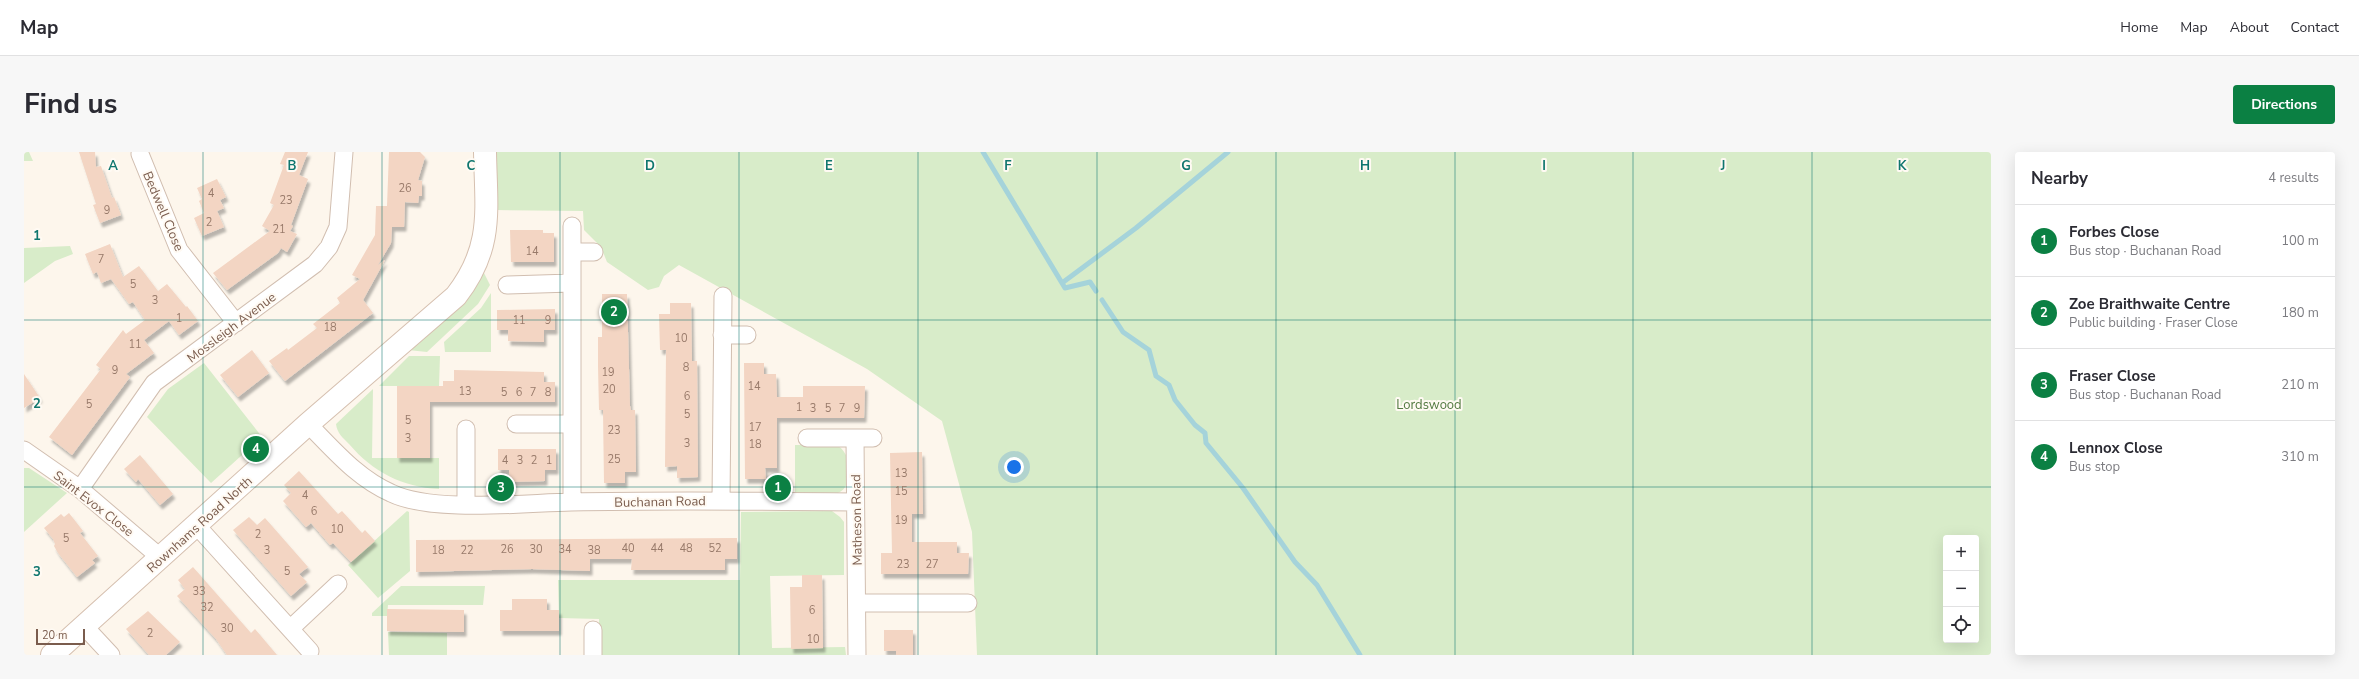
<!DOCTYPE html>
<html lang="en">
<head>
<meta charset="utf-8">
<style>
  body { margin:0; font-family:"Nunito Sans",sans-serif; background:#f7f7f7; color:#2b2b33 }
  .controls { position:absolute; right:12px; bottom:12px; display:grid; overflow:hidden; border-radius:4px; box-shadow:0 4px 16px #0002 }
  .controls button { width:36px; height:36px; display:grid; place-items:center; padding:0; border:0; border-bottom:1px solid #e1e1e2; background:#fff; color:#2b2b33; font:20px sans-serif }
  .scale { position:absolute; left:12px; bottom:10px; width:49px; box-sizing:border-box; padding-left:4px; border:2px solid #7a5c4d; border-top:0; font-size:11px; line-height:14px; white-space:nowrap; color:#7a5c4d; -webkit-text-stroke:3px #fffaf3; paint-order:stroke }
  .you { position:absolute; left:990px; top:315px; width:14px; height:14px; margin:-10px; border:3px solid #fff; border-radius:50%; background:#1a73e8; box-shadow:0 0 0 6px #1a73e833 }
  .badge { display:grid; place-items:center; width:26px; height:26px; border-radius:50%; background:#0b8043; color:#fff; font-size:13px; font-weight:700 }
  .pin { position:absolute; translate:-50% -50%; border:2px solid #fff; box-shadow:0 1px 4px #0006 }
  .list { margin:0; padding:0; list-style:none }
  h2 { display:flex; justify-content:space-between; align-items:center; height:52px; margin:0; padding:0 16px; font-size:17px }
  h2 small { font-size:13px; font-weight:400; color:#7c7c81 }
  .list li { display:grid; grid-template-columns:26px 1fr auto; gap:12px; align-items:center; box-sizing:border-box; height:72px; padding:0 16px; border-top:1px solid #e1e1e2 }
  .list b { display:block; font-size:15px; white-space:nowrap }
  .list p { margin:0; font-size:13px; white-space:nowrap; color:#7c7c81 }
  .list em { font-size:13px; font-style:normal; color:#7c7c81 }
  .icon { flex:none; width:22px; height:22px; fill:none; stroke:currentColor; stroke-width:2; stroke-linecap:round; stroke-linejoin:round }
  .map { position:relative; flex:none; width:1967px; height:503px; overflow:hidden; border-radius:4px }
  header { display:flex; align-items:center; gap:24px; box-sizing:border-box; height:56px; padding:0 20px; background:#fff; border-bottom:1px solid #e1e1e2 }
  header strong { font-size:19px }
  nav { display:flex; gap:22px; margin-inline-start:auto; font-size:14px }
  .intro { display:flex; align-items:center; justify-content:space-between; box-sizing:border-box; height:96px; padding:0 24px }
  h1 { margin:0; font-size:28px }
  .button { padding:10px 18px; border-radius:4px; background:#0b8043; color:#fff; font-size:14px; font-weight:700 }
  main { display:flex; gap:24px; padding:0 24px }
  aside { flex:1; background:#fff; border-radius:4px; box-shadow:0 4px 16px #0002 }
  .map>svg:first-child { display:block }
  .green { fill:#d8ecc9; fill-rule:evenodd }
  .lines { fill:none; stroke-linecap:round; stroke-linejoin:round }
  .stream { stroke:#a5d3da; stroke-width:5 }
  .building { fill:#f3d5c3; filter:url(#shadow) }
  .street-casing { stroke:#d1beb0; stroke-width:19 }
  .secondary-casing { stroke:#d6c0b0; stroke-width:24 }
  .street { stroke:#fff; stroke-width:17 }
  .secondary { stroke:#fff; stroke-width:22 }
  .grid { fill:none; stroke:#0f766e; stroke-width:1; stroke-opacity:0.55 }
  .labels { text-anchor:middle; stroke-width:4; stroke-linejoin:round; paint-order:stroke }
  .number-label { font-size:11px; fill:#987a6a }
  .street-label { font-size:13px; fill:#7a5c4d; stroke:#fffaf3 }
  .park-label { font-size:13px; fill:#537a41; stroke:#fffaf3 }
  .grid-label { font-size:13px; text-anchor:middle; font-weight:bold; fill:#0f766e; stroke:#fffaf3; stroke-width:4; stroke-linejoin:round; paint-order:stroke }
</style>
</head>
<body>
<header>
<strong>Map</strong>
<nav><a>Home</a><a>Map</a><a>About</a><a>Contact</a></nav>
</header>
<div class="intro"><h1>Find us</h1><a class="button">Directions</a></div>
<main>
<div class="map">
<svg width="1967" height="503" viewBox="0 0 1967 503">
  <defs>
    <filter id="shadow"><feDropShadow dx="2.5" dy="4.5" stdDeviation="1" flood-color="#0004"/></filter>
  </defs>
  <rect width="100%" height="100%" fill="#fdf6ec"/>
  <path class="green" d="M 0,0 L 5,0 L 9,9 L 0,9 Z
    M 470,0 L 1967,0 L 1967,503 L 953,503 L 948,380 L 918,269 L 843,217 L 655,113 L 640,124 L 635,135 L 624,138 L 583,110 L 577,95 L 560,78 L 559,59 L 470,58 ZM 1922,386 L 1952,386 L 1952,488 L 1922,488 Z
    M 46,94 L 49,102 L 31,109 L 0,131 L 0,96 Z
    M 458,117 L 466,133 L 454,152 L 403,200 L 384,198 Z
    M 467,141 L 467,200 L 421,200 L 420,190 L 457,156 Z
    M 385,204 L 416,204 L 415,234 L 355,234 Z
    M 180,211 L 238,285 L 187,331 L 123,265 L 144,237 Z
    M 349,237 L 348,306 L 415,306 L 415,337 C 378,335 349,320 325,292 C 319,286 313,281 312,272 Z
    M 771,293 C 783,293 799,290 811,293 C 828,297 831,335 814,341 C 804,345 782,343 771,343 Z
    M 0,316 L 5,316 L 43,341 L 0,380 Z
    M 383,359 L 385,360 L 386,419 L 354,446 L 324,413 Z
    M 808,359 L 816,365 L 820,370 L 820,423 L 746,424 L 748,496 L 821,495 L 822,503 L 575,503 L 575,467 L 535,466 L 534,428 L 716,428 L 717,360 Z
    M 377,434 L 461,434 L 459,453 L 364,453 L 363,464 L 348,464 L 348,461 Z
    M 364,480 L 423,481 L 423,503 L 365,503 Z"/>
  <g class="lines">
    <path class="stream" d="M 959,0 L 1041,136 L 1066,130 L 1072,139
      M 1038,131 L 1112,76 L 1204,0
      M 1078,148 L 1099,180 L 1125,198 L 1132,224 L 1145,233 L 1151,248 L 1171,273 L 1181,281 L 1182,291 L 1219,336 L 1271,410 L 1293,433 L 1336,503"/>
  </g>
  <path class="building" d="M 55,0 L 71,0 L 72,15 L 77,14 L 88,46 L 90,45 L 97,63 L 76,71 L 69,53 L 72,52 Z
    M 261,0 L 284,0 L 275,23 L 284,27 L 267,73 L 269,74 L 266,79 L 273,82 L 263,100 L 257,96 L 254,101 L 203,138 L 189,121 L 246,79 L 238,74 L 250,53 L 246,51 L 260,13 L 256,12 Z
    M 365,0 L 396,0 L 401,5 L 394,28 L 398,29 L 398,44 L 395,44 L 394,51 L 381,50 L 380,75 L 368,75 L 367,91 L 354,113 L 361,108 L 339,148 L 349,161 L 261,229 L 245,209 L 263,196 L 264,198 L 293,176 L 289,172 L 316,151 L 313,146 L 336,127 L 328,123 L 351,83 L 352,54 L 363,54 Z
    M 193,27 L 202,45 L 196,48 L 200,56 L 193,59 L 200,75 L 178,84 L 170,66 L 180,61 L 175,49 L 178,47 L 173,36 Z
    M 486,78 L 519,78 L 519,81 L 530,81 L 530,110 L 487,110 Z
    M 86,92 L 99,125 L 115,114 L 134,139 L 143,132 L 162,155 L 163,154 L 174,169 L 155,183 L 145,169 L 120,188 L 130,201 L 102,222 L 106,225 L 48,303 L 25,285 L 77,217 L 72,213 L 99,178 L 102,182 L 121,168 L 109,150 L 105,152 L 87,127 L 77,131 L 73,120 L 69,122 L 61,102 Z
    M 578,142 L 603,142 L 606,254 L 607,258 L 611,258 L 612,320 L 601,320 L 601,331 L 580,331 L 579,258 L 575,258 L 574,214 L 574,185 L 578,185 Z
    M 646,151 L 667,151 L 668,209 L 673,209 L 674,325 L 653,326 L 653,314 L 641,315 L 642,198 L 636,198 L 635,162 L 646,162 Z
    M 531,157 L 531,178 L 520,178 L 520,190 L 484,189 L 484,178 L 473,178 L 473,158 Z
    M 228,198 L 245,221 L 214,245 L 196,223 Z
    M 720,211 L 740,211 L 740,222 L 752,222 L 753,245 L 779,245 L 779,234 L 841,234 L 840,266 L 753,266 L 753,316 L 741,316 L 742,327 L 721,327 Z
    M 430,218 L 520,220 L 520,230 L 531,230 L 531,250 L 406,250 L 406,306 L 373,306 L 373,234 L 419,234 L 419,229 L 430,229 Z
    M 0,222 L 16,246 L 0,256 Z
    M 474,297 L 532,297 L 532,318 L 521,318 L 521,329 L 485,330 L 485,318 L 474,318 Z
    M 898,300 L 899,362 L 888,362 L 888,390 L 933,390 L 933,401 L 945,401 L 944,422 L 857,422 L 857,401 L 868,401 L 866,301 Z
    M 116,303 L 149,342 L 136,353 L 114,327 L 112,330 L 100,317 Z
    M 275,319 L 314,362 L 318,359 L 338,381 L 341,378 L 351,389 L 327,410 L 309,391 L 306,393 L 287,371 L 282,375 L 259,349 L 267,341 L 260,333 Z
    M 45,361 L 59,379 L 56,381 L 74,404 L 68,408 L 71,411 L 53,425 L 34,401 L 30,394 L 31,392 L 29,387 L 20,376 L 37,362 L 40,365 Z
    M 225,365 L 233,373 L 241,366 L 284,415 L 275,422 L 283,430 L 267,444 L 209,378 Z
    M 713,386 L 713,407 L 701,407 L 701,418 L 607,418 L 608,407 L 566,407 L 566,419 L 508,417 L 392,420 L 392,388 Z
    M 169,415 L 227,481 L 231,477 L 253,503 L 203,503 L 192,487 L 153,444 L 161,437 L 154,428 Z
    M 778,423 L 798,423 L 799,496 L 767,497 L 766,435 L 778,435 Z
    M 488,447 L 523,447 L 523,458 L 535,458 L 535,479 L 476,479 L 476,458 L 488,458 Z
    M 363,457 L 440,458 L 440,480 L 363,479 Z
    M 124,459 L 156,490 L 142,503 L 125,503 L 102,477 Z
    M 860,478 L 889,478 L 889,503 L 872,503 L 872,499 L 860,499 Z"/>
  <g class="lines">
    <defs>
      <path id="street" d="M 116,2 L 155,98 L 212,171
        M 548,100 L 570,100
        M 483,133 L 547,131
        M 698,183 L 723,183
        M 284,272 C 310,298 333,326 367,341 C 408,361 499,351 547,350 C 642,348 736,349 831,350
        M 492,272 L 548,272
        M 442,277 L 442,352
        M 783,286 L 849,286
        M 831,286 L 833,503
        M 0,298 L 56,337 L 137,406
        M 56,337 L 130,231 L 291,112 L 305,95 L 314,75 L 320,0
        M 697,348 L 699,144
        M 548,350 L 548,74
        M 173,374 L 286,499
        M 833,451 L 944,451
        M 60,474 L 87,503
        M 266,477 L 314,432
        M 569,478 L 569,503"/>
      <path id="secondary" d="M 28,503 L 284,272 L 432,144 C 470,95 462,58 461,0"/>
    </defs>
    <use href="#street" class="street-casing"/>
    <use href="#secondary" class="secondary-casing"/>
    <use href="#street" class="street"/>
    <use href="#secondary" class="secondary"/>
  </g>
  <path class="grid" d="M 179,0 L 179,503M 358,0 L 358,503M 536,0 L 536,503M 715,0 L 715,503M 894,0 L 894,503M 1073,0 L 1073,503M 1252,0 L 1252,503M 1431,0 L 1431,503M 1609,0 L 1609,503M 1788,0 L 1788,503M 0,168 L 1967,168M 0,335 L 1967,335"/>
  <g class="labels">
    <g class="number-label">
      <text x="381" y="40">26</text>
      <text x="187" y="45">4</text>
      <text x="262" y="52">23</text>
      <text x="83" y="62">9</text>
      <text x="185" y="74">2</text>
      <text x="255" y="81">21</text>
      <text x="508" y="103">14</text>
      <text x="77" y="111">7</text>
      <text x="109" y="136">5</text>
      <text x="131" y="152">3</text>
      <text x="155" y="170">1</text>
      <text x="495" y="172">11</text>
      <text x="524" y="172">9</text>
      <text x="306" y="179">18</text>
      <text x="657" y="190">10</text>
      <text x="111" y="196">11</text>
      <text x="662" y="219">8</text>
      <text x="91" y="222">9</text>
      <text x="584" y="224">19</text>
      <text x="730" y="238">14</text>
      <text x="585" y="241">20</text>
      <text x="441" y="243">13</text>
      <text x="480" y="244">5</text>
      <text x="495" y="244">6</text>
      <text x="509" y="244">7</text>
      <text x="524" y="244">8</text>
      <text x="663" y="248">6</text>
      <text x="65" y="256">5</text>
      <text x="775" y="259">1</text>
      <text x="789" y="260">3</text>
      <text x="804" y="260">5</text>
      <text x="818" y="260">7</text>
      <text x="833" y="260">9</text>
      <text x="663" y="266">5</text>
      <text x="384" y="272">5</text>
      <text x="731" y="279">17</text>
      <text x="590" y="282">23</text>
      <text x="384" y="290">3</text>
      <text x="663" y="295">3</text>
      <text x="731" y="296">18</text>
      <text x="590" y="311">25</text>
      <text x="481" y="312">4</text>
      <text x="496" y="312">3</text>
      <text x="510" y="312">2</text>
      <text x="525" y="312">1</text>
      <text x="877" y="325">13</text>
      <text x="877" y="343">15</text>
      <text x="281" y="347">4</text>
      <text x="290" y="363">6</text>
      <text x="877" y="372">19</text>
      <text x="313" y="381">10</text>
      <text x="234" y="386">2</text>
      <text x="42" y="390">5</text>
      <text x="604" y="400">40</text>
      <text x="633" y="400">44</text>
      <text x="662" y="400">48</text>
      <text x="691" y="400">52</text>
      <text x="483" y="401">26</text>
      <text x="512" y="401">30</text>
      <text x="541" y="401">34</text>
      <text x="243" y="402">3</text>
      <text x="414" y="402">18</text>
      <text x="443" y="402">22</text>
      <text x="570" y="402">38</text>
      <text x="879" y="416">23</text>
      <text x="908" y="416">27</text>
      <text x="263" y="423">5</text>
      <text x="175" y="443">33</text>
      <text x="183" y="459">32</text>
      <text x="788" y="462">6</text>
      <text x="203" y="480">30</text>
      <text x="126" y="485">2</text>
      <text x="789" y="491">10</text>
    </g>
    <g class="street-label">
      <text transform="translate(140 59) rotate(67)" y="5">Bedwell Close</text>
      <text transform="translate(207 175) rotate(-37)" y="5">Mossleigh Avenue</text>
      <text transform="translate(636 349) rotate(-1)" y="5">Buchanan Road</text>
      <text transform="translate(70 351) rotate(38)" y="5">Saint Evox Close</text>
      <text transform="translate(832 368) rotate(-91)" y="5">Matheson Road</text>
      <text transform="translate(175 372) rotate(-42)" y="5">Rownhams Road North</text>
    </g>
    <g class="park-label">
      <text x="1405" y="257">Lordswood</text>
    </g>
  </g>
  <g class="grid-label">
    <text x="89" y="18">A</text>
    <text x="268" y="18">B</text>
    <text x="447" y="18">C</text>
    <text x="626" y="18">D</text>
    <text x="805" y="18">E</text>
    <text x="984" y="18">F</text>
    <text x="1162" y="18">G</text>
    <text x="1341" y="18">H</text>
    <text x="1520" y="18">I</text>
    <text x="1699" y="18">J</text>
    <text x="1878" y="18">K</text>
    <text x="13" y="88">1</text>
    <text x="13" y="256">2</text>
    <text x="13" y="424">3</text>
  </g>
</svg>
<div class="controls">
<button>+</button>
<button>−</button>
<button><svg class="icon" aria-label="locate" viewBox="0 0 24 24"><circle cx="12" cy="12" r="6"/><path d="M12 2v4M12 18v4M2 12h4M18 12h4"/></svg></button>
</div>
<div class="scale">20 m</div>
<div class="you"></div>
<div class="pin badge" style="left:754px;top:336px">1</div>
<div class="pin badge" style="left:590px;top:160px">2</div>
<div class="pin badge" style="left:477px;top:336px">3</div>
<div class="pin badge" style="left:232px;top:297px">4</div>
</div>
<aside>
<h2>Nearby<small>4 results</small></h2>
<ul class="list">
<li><span class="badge">1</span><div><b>Forbes Close</b><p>Bus stop · Buchanan Road</p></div><em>100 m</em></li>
<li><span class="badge">2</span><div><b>Zoe Braithwaite Centre</b><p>Public building · Fraser Close</p></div><em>180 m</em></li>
<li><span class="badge">3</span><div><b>Fraser Close</b><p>Bus stop · Buchanan Road</p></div><em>210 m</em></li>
<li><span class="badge">4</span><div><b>Lennox Close</b><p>Bus stop</p></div><em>310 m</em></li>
</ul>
</aside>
</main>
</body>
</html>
